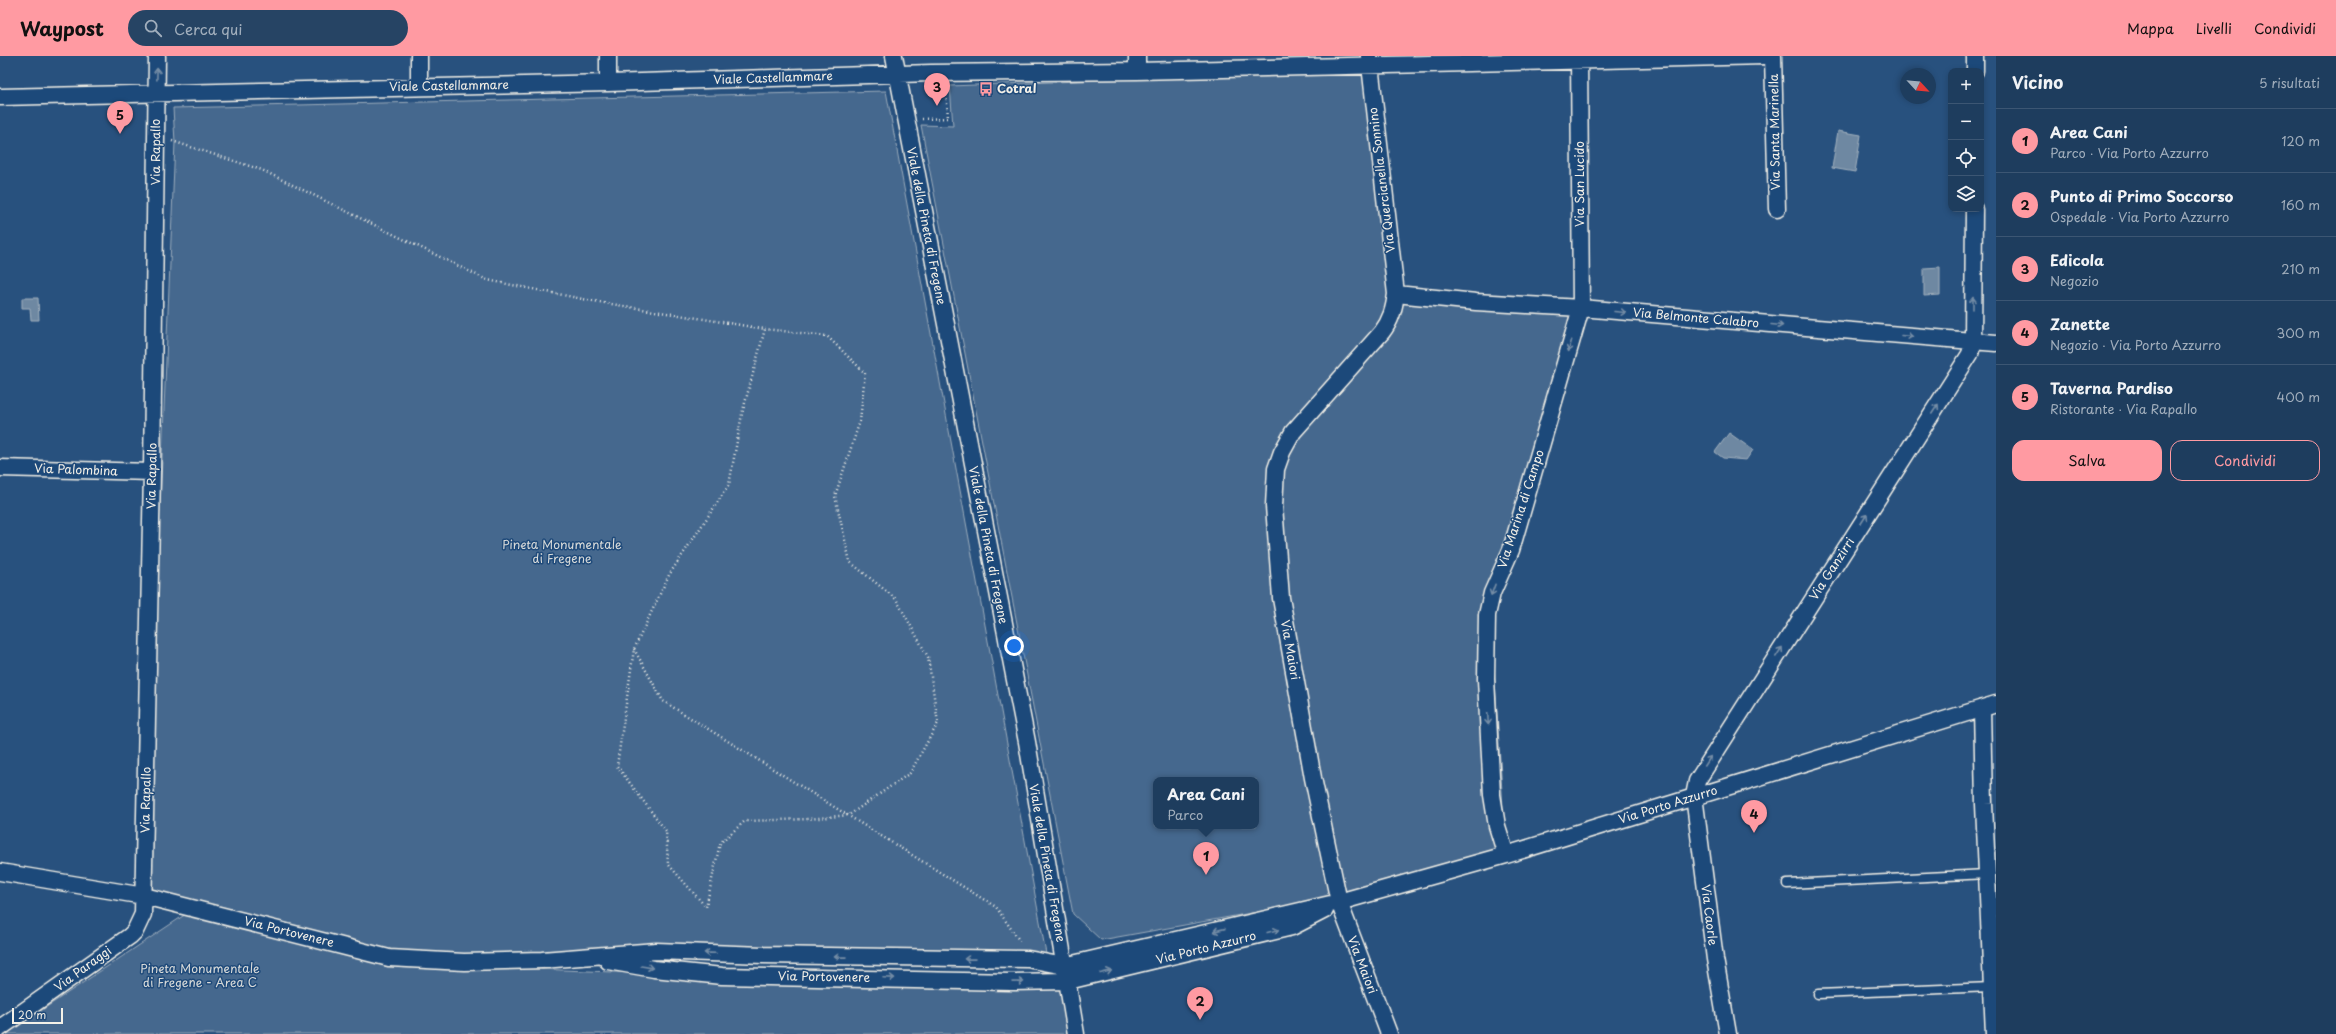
<!DOCTYPE html>
<html lang="it">
<head>
<meta charset="utf-8">
<style>
  body { margin:0; font-family:"Playpen Sans",sans-serif; background:#264464; color:#f1f3f6 }
  .controls { position:absolute; right:12px; top:12px; display:grid; overflow:hidden; border-radius:8px; box-shadow:0 2px 6px #0003 }
  .controls button { width:36px; height:36px; display:grid; place-items:center; padding:0; border:0; border-bottom:1px solid #3c5673; background:#1e3d5e; color:#f1f3f6; font:20px sans-serif }
  .compass { position:absolute; left:1900px; top:12px; width:36px; height:36px; border-radius:50%; background:#1e3d5e; box-shadow:0 2px 6px #0003; rotate:116deg }
  .scale { position:absolute; left:12px; bottom:10px; width:51px; box-sizing:border-box; padding-left:4px; border:2px solid #f4f1e8; border-top:0; font-size:11px; line-height:14px; white-space:nowrap; color:#f4f1e8; -webkit-text-stroke:3px #1f4a7a; paint-order:stroke }
  .you { position:absolute; left:1014px; top:590px; width:14px; height:14px; margin:-10px; border:3px solid #fff; border-radius:50%; background:#1a73e8; box-shadow:0 0 0 6px #1a73e833 }
  .badge { display:grid; place-items:center; width:26px; height:26px; border-radius:50%; background:#ff9aa2; color:#111; font-size:13px; font-weight:700 }
  .pin { position:absolute; translate:-50% -33px; filter:drop-shadow(0 1px 2px #0008) }
  .pin::after { content:''; position:absolute; top:21px; width:14px; height:12px; background:inherit; clip-path:polygon(0 0,100% 0,50% 100%) }
  .popup { position:absolute; left:1153px; top:721px; width:106px; height:52px; box-sizing:border-box; display:grid; place-content:center; border-radius:8px; background:#1e3d5e; filter:drop-shadow(0 1px 3px #0005); font-size:13px; white-space:nowrap; color:#a1aebc }
  .popup b { font-size:15px; color:#f1f3f6 }
  .popup::after { content:''; position:absolute; left:50%; top:100%; margin-left:-8px; border:8px solid transparent; border-top-color:#1e3d5e }
  .list { margin:0; padding:0; list-style:none }
  h2 { display:flex; justify-content:space-between; align-items:center; height:52px; margin:0; padding:0 16px; font-size:17px }
  h2 small { font-size:13px; font-weight:400; color:#a1aebc }
  .list li { display:grid; grid-template-columns:26px 1fr auto; gap:12px; align-items:center; box-sizing:border-box; height:64px; padding:0 16px; border-top:1px solid #3c5673 }
  .list b { display:block; font-size:15px; white-space:nowrap }
  .list p { margin:0; font-size:13px; white-space:nowrap; color:#a1aebc }
  .list em { font-size:13px; font-style:normal; color:#a1aebc }
  .actions { display:flex; gap:8px; padding:12px 16px }
  .actions a { flex:1; padding:9px 0; border:1px solid #ff9aa2; border-radius:12px; text-align:center; font-size:14px; color:#ff9aa2 }
  .actions .main { background:#ff9aa2; color:#111 }
  .icon { flex:none; width:22px; height:22px; fill:none; stroke:currentColor; stroke-width:2; stroke-linecap:round; stroke-linejoin:round }
  .map { position:relative; flex:none; width:1996px; height:978px; overflow:hidden }
  header { display:flex; align-items:center; gap:24px; box-sizing:border-box; height:56px; padding:0 20px; background:#ff9aa2; color:#111 }
  header strong { font-size:19px }
  nav { display:flex; gap:22px; margin-inline-start:auto; font-size:14px }
  .search { width:280px; height:36px; background:#264464; display:flex; align-items:center; gap:10px; box-sizing:border-box; padding:0 14px; border-radius:22px; color:#a1aebc; font-size:15px }
  main { display:flex }
  aside { flex:1; background:#1e3d5e }
  .map>svg:first-child { display:block }
  .green { fill:#45688e; stroke:#9cacbb; fill-rule:evenodd }
  .water { fill:#6e88a2; stroke:#a4b2be }
  .lines { fill:none; stroke-linecap:round; stroke-linejoin:round }
  .service-casing { stroke:#f4f1e8; stroke-width:11 }
  .minor-casing { stroke:#f4f1e8; stroke-width:19 }
  .path { stroke:#f4f1e8; stroke-width:2.5; stroke-dasharray:1 3; stroke-linecap:butt }
  .service { stroke:#1f4a7a; stroke-width:8 }
  .minor { stroke:#1f4a7a; stroke-width:16 }
  .oneway { stroke:#748da6 }
  .labels { text-anchor:middle; stroke-width:3; stroke-linejoin:round; paint-order:stroke }
  .street-label { font-size:12px; fill:#f4f1e8; stroke:#1f4a7a }
  .poi-label { font-size:12px; font-weight:bold; fill:#f4f1e8; stroke:#1f4a7a; text-anchor:start }
  .park-label { font-size:12px; fill:#dadcda; stroke:#1f4a7a }
</style>
</head>
<body>
<header>
<strong>Waypost</strong>
<div class="search"><svg class="icon" aria-label="search" viewBox="0 0 24 24"><circle cx="10" cy="10" r="6"/><path d="M15 15l6 6"/></svg>Cerca qui</div>
<nav><a>Mappa</a><a>Livelli</a><a>Condividi</a></nav>
</header>
<main>
<div class="map">
<svg width="1996" height="978" viewBox="0 0 1996 978">
  <rect width="100%" height="100%" fill="#28517e"/>
  <filter id="ink" filterUnits="userSpaceOnUse"><feTurbulence type="fractalNoise" baseFrequency=".025" numOctaves="2"/><feDisplacementMap in="SourceGraphic" scale="8" xChannelSelector="R" yChannelSelector="G"/><feConvolveMatrix kernelMatrix="1 2 1 2 8 2 1 2 1" color-interpolation-filters="sRGB"/></filter>
  <g filter="url(#ink)">
    <path class="green" d="M 1365,14 L 1391,258 L 1299,359 L 1269,420 L 1335,842 L 1101,884 L 1073,858 L 921,69 L 953,70 L 950,30 ZM 1156,724 L 1256,724 L 1256,770 L 1156,770 Z
      M 886,35 L 1046,898 L 492,900 L 390,896 L 144,840 L 175,86 L 173,52 Z
      M 1396,238 L 1581,252 L 1490,545 L 1506,799 L 1339,846 L 1274,470 L 1282,396 L 1371,290 Z
      M 189,856 L 386,907 L 637,917 L 1067,927 L 1074,978 L 6,978 Z"/>
    <path class="water" d="M 1838,75 L 1861,79 L 1855,116 L 1832,112 Z
      M 1940,211 L 1940,239 L 1924,240 L 1924,212 Z
      M 22,242 L 38,242 L 39,264 L 31,264 L 30,252 L 22,252 Z
      M 1729,377 L 1753,394 L 1746,404 L 1723,402 L 1715,396 Z"/>
    <g class="lines">
      <defs>
        <path id="service" d="M 1787,828 L 1987,818
          M 1818,938 L 1992,931"/>
        <path id="minor" d="M 894,0 L 1027,686 L 1076,978
          M 1137,0 L 1137,15
          M 1369,0 L 1396,238 C 1394,253 1391,264 1382,276 L 1293,376 L 1282,396 L 1276,413 L 1274,450 L 1281,542 L 1313,722 L 1339,846 L 1389,978
          M 1773,0 L 1777,153
          M 1975,15 L 1975,0
          M 608,27 L 608,0
          M 419,31 L 419,0
          M 0,41 L 608,27 L 931,17 L 1137,15 L 1765,0
          M 1396,238 L 1476,246 L 1581,252 L 1996,287
          M 0,412 L 152,416
          M 1982,652 L 1984,748 L 1994,978
          M 1506,799 L 1497,770 L 1492,739 L 1486,623 L 1487,559 L 1492,537 L 1511,494 L 1581,252 L 1579,0
          M 0,816 L 144,840 L 389,902 L 464,906 L 542,904 L 656,895 L 763,899 L 1028,903 L 1064,910 L 1339,846 L 1506,799 L 1996,648
          M 608,905 L 654,913 L 722,920 L 1011,926 L 1068,925 L 1292,871 L 1325,854
          M 0,972 L 130,880 L 135,875 L 143,858 L 152,416 L 157,0
          M 1728,978 L 1715,903 L 1694,740 L 1697,725 L 1970,298 L 1973,286 L 1974,153"/>
      </defs>
      <use href="#service" class="service-casing"/>
      <use href="#minor" class="minor-casing"/>
      <path class="path" d="M 922,63 L 948,62 L 946,33
        M 172,85 L 262,114 L 487,224 L 593,245 L 765,273 L 742,358 L 729,429 L 669,519 L 634,593 L 617,710 L 666,775 L 668,808 L 706,851 L 720,787 L 745,765 L 809,763 L 849,759 L 910,717 L 938,667 L 928,601 L 896,543 L 850,506 L 835,440 L 860,365 L 865,317 L 827,280 L 765,273
        M 634,593 L 663,645 L 996,851 L 1021,887"/>
      <use href="#service" class="service"/>
      <use href="#minor" class="minor"/>
    </g>
    <defs><path id="oneway-shaft" d="M-6 0H5M1.5-3L5.5 0L1.5 3" fill="none" stroke-width="1.6" stroke-linecap="round" stroke-linejoin="round"/></defs>
    <g class="oneway">
      <use href="#oneway-shaft" transform="translate(157 18) rotate(-89)"/>
      <use href="#oneway-shaft" transform="translate(1973 247) rotate(-90)"/>
      <use href="#oneway-shaft" transform="translate(1620 256) rotate(5)"/>
      <use href="#oneway-shaft" transform="translate(1777 269) rotate(5)"/>
      <use href="#oneway-shaft" transform="translate(1907 280) rotate(5)"/>
      <use href="#oneway-shaft" transform="translate(1570 290) rotate(106)"/>
      <use href="#oneway-shaft" transform="translate(1935 353) rotate(-57)"/>
      <use href="#oneway-shaft" transform="translate(1864 463) rotate(-57)"/>
      <use href="#oneway-shaft" transform="translate(1493 534) rotate(110)"/>
      <use href="#oneway-shaft" transform="translate(1779 596) rotate(-57)"/>
      <use href="#oneway-shaft" transform="translate(1488 663) rotate(87)"/>
      <use href="#oneway-shaft" transform="translate(1708 705) rotate(-57)"/>
      <use href="#oneway-shaft" transform="translate(1219 874) rotate(167)"/>
      <use href="#oneway-shaft" transform="translate(1273 875) rotate(-14)"/>
      <use href="#oneway-shaft" transform="translate(710 897) rotate(-178)"/>
      <use href="#oneway-shaft" transform="translate(840 901) rotate(-179)"/>
      <use href="#oneway-shaft" transform="translate(970 903) rotate(-179)"/>
      <use href="#oneway-shaft" transform="translate(647 911) rotate(10)"/>
      <use href="#oneway-shaft" transform="translate(1106 916) rotate(-14)"/>
      <use href="#oneway-shaft" transform="translate(889 922) rotate(2)"/>
      <use href="#oneway-shaft" transform="translate(1018 926) rotate(-1)"/>
    </g>
  </g>
  <defs>
    <symbol id="bus-bare" viewBox="-9 -9 18 18"><path d="M-5-6H5V4H4V6H2V4H-2V6H-4V4H-5ZM-3.5-4V0h7V-4ZM-3.5 1.2v1.5H-2V1.2ZM2 1.2v1.5H3.5V1.2Z" fill="#ff9aa2" stroke="#1f4a7a" stroke-width="2.5" paint-order="stroke"/></symbol>
  </defs>
  <g fill-rule="evenodd">
    <use href="#bus-bare" x="976" y="23" width="20" height="20"/>
  </g>
  <g class="labels">
    <g class="street-label">
      <text transform="translate(773 22) rotate(-2)" y="4">Viale Castellammare</text>
      <text transform="translate(449 30) rotate(-1)" y="4">Viale Castellammare</text>
      <text transform="translate(1775 76) rotate(-91)" y="4">Via Santa Marinella</text>
      <text transform="translate(156 96) rotate(-90)" y="4">Via Rapallo</text>
      <text transform="translate(1382 124) rotate(-97)" y="4">Via Quercianella Sonnino</text>
      <text transform="translate(1580 128) rotate(-90)" y="4">Via San Lucido</text>
      <text transform="translate(926 170) rotate(79)" y="4">Viale della Pineta di Fregene</text>
      <text transform="translate(1696 262) rotate(5)" y="4">Via Belmonte Calabro</text>
      <text transform="translate(76 414) rotate(2)" y="4">Via Palombina</text>
      <text transform="translate(152 420) rotate(-89)" y="4">Via Rapallo</text>
      <text transform="translate(1521 453) rotate(-72)" y="4">Via Marina di Campo</text>
      <text transform="translate(988 489) rotate(79)" y="4">Viale della Pineta di Fregene</text>
      <text transform="translate(1832 513) rotate(-57)" y="4">Via Ganzirri</text>
      <text transform="translate(1290 594) rotate(80)" y="4">Via Maiori</text>
      <text transform="translate(146 744) rotate(-89)" y="4">Via Rapallo</text>
      <text transform="translate(1668 749) rotate(-17)" y="4">Via Porto Azzurro</text>
      <text transform="translate(1047 807) rotate(80)" y="4">Viale della Pineta di Fregene</text>
      <text transform="translate(1709 859) rotate(83)" y="4">Via Caorle</text>
      <text transform="translate(289 876) rotate(14)" y="4">Via Portovenere</text>
      <text transform="translate(1206 892) rotate(-14)" y="4">Via Porto Azzurro</text>
      <text transform="translate(1362 909) rotate(69)" y="4">Via Maiori</text>
      <text transform="translate(83 913) rotate(-36)" y="4">Via Paraggi</text>
      <text transform="translate(824 921) rotate(1)" y="4">Via Portovenere</text>
    </g>
    <g class="poi-label">
      <text x="997" y="37">Cotral</text>
    </g>
    <g class="park-label">
      <text x="562" y="493">Pineta Monumentale<tspan x="562" dy="14">di Fregene</tspan></text>
      <text x="200" y="917">Pineta Monumentale<tspan x="200" dy="14">di Fregene - Area C</tspan></text>
    </g>
  </g>
</svg>
<div class="controls">
<button>+</button>
<button>−</button>
<button><svg class="icon" aria-label="locate" viewBox="0 0 24 24"><circle cx="12" cy="12" r="6"/><path d="M12 2v4M12 18v4M2 12h4M18 12h4"/></svg></button>
<button><svg class="icon" aria-label="layers" viewBox="0 0 24 24"><path d="M12 4l9 5-9 5-9-5zM3 14l9 5 9-5"/></svg></button>
</div>
<svg class="compass" viewBox="-18 -18 36 36"><path d="M0-13l5 13h-10z" fill="#e53935"/><path d="M0 13l5-13h-10z" fill="#a1aebc"/></svg>
<div class="scale">20 m</div>
<div class="you"></div>
<div class="pin badge" style="left:1206px;top:819px">1</div>
<div class="popup"><b>Area Cani</b>Parco</div>
<div class="pin badge" style="left:1200px;top:964px">2</div>
<div class="pin badge" style="left:937px;top:50px">3</div>
<div class="pin badge" style="left:1754px;top:777px">4</div>
<div class="pin badge" style="left:120px;top:78px">5</div>
</div>
<aside>
<h2>Vicino<small>5 risultati</small></h2>
<ul class="list">
<li><span class="badge">1</span><div><b>Area Cani</b><p>Parco · Via Porto Azzurro</p></div><em>120 m</em></li>
<li><span class="badge">2</span><div><b>Punto di Primo Soccorso</b><p>Ospedale · Via Porto Azzurro</p></div><em>160 m</em></li>
<li><span class="badge">3</span><div><b>Edicola</b><p>Negozio</p></div><em>210 m</em></li>
<li><span class="badge">4</span><div><b>Zanette</b><p>Negozio · Via Porto Azzurro</p></div><em>300 m</em></li>
<li><span class="badge">5</span><div><b>Taverna Pardiso</b><p>Ristorante · Via Rapallo</p></div><em>400 m</em></li>
</ul>
<div class="actions"><a class="main">Salva</a><a>Condividi</a></div>
</aside>
</main>
</body>
</html>
